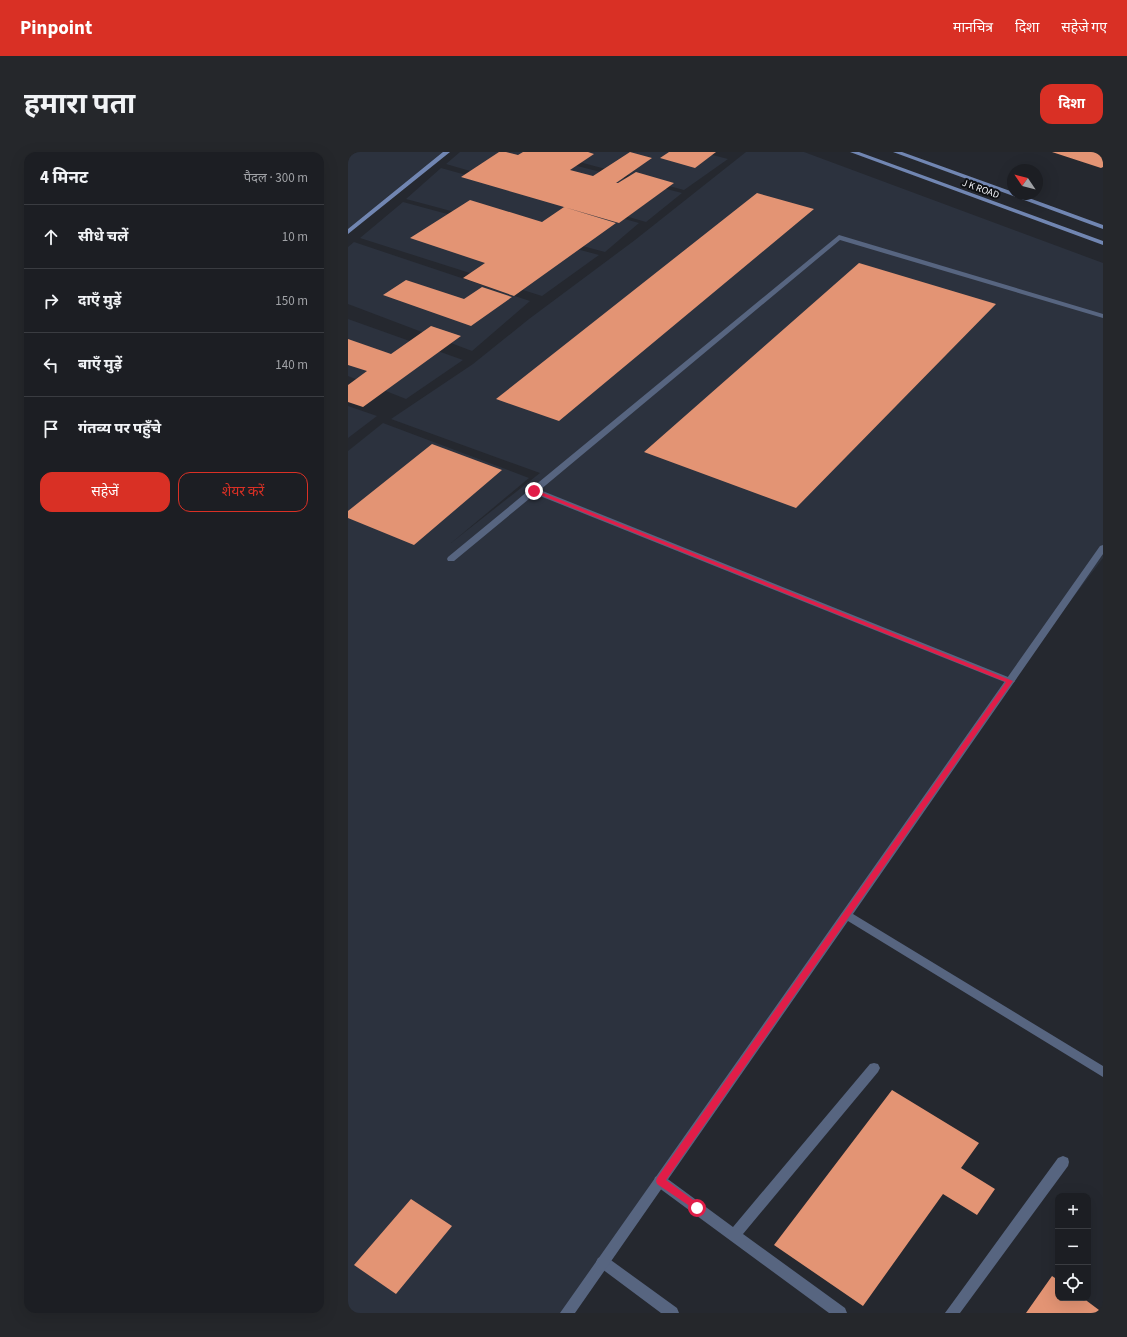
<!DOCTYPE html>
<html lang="hi">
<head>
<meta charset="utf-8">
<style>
  body { margin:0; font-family:"Source Sans 3","Noto Sans Devanagari",sans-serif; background:#25272b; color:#f1f3f6 }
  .controls { position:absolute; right:12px; bottom:12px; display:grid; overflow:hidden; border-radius:8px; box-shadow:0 4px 16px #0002 }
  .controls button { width:36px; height:36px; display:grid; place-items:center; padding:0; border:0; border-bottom:1px solid #3a3c41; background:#1c1e23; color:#f1f3f6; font:20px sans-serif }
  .compass { position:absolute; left:659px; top:12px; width:36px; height:36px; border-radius:50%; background:#1c1e23; box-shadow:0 4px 16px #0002; rotate:305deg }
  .stop { position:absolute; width:12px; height:12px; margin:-9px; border:3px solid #e11d48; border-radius:50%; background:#fff }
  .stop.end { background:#e11d48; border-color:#fff; box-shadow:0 1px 4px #0008 }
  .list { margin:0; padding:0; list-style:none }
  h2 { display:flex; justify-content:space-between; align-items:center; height:52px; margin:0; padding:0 16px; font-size:17px }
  h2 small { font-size:13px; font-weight:400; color:#a0a2a6 }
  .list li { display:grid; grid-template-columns:26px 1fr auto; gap:12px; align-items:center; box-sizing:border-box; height:64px; padding:0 16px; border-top:1px solid #3a3c41 }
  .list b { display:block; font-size:15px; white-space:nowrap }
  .list em { font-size:13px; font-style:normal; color:#a0a2a6 }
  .actions { display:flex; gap:8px; padding:12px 16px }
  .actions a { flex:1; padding:9px 0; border:1px solid #d93025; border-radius:12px; text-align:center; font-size:14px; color:#d93025 }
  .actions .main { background:#d93025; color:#fff }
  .icon { flex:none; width:22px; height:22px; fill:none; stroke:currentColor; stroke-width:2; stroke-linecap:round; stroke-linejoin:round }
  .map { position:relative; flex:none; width:755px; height:1161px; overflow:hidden; border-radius:12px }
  header { display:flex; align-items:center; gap:24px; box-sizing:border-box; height:56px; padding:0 20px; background:#d93025; color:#fff }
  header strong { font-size:19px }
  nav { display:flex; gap:22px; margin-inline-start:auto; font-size:14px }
  .intro { display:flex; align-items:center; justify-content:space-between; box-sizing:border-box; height:96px; padding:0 24px }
  h1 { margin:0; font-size:28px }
  .button { padding:10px 18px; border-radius:12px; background:#d93025; color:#fff; font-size:14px; font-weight:700 }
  main { display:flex; gap:24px; padding:0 24px }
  aside { flex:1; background:#1c1e23; border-radius:12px; box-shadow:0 4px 16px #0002 }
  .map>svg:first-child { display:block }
  .built { fill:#2c323e }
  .building { fill:#e39474 }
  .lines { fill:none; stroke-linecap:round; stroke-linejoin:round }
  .lane { fill:#576580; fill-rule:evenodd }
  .street { fill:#576580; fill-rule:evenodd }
  .secondary { fill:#7186b2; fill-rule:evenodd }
  .route { fill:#e11d48 }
  .labels { text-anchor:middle; stroke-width:4; stroke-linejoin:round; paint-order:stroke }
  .far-street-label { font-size:10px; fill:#f0f2f7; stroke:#0f1114 }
</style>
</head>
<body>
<header>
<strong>Pinpoint</strong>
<nav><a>मानचित्र</a><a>दिशा</a><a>सहेजे गए</a></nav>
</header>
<div class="intro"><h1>हमारा पता</h1><a class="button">दिशा</a></div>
<main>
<aside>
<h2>4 मिनट<small>पैदल · 300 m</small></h2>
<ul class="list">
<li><svg class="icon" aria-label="ahead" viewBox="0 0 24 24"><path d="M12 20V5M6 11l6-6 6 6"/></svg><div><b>सीधे चलें</b></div><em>10 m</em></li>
<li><svg class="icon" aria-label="right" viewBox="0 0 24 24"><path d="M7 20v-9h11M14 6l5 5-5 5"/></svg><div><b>दाएँ मुड़ें</b></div><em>150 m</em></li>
<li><svg class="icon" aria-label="left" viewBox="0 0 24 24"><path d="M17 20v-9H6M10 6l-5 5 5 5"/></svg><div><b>बाएँ मुड़ें</b></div><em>140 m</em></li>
<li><svg class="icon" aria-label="arrive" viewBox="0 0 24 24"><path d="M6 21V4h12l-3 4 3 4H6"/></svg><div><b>गंतव्य पर पहुँचे</b></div></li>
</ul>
<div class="actions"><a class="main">सहेजें</a><a>शेयर करें</a></div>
</aside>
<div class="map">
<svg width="755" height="1161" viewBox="0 0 755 1161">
  <rect width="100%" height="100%" fill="#25282f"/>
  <path class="built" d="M 0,0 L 100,0 L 0,80 Z
    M 112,0 L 175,0 L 334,41 L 298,70 L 98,12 Z
    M 194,0 L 353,0 L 380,7 L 336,38 Z
    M 398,0 L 456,0 L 755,111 L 755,406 L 662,529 L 219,1161 L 0,1161 L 0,299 L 35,271 L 181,326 L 103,391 L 192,321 L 43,267 L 125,212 L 181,167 L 287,88 Z
    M 93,16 L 291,71 L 257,100 L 58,47 Z
    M 55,50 L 251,103 L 194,144 L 12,86 Z
    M 6,90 L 182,149 L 124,199 L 0,152 L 0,95 Z
    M 0,167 L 115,208 L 58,247 L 0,224 Z
    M 0,254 L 29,264 L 0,286 Z"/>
  <path class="building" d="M 151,0 L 158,0 L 170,3 L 175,0 L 240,0 L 246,2 L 222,18 L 245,24 L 282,0 L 304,6 L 268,31 L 270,31 L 288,20 L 326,31 L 271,71 L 113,25 Z
    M 321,0 L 368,0 L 347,16 L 312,6 Z
    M 704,0 L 755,0 L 755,15 L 753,16 Z
    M 409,41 L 466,57 L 211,269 L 148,247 Z
    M 122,48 L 194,70 L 216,55 L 268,71 L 166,144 L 115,126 L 137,111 L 62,86 Z
    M 511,111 L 648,152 L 448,356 L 296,300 Z
    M 58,128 L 116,147 L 134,135 L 164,145 L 123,174 L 35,143 Z
    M 83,174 L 113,184 L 15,255 L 0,250 L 0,233 L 19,219 L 0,213 L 0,187 L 43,202 Z
    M 84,292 L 154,318 L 66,393 L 0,366 L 0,359 Z
    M 544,938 L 631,991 L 613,1016 L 647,1037 L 629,1063 L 595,1042 L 515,1154 L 426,1093 Z
    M 63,1047 L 104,1074 L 48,1142 L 6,1113 Z
    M 704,1124 L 710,1128 L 710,1146 L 735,1146 L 755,1161 L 678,1161 Z"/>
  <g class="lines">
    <path class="lane" d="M 491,83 L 755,162 L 755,166 L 492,88 L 192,338 L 665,527 L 667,529 L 665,531 L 659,531 L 187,342 L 106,409 L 100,409 L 99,407 L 100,405 Z
      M 526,911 L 530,912 L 532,916 L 530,920 L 395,1082 L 497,1156 L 499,1161 L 481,1161 L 307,1033 L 306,1029 L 307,1025 L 312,1023 L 317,1025 L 385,1075 L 522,912 Z
      M 715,1004 L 720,1006 L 721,1010 L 720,1014 L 612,1161 L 597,1161 L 710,1006 Z
      M 255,1104 L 260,1106 L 329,1156 L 331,1161 L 313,1161 L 250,1114 L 248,1110 L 250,1106 Z"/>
    <path class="street" d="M 755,393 L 755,402 L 505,762 L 755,914 L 755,925 L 500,769 L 227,1161 L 212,1161 L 752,394 Z"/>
    <path class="secondary" d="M 95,0 L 102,0 L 0,82 L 0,77 Z
      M 502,0 L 511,0 L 755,89 L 755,93 Z
      M 545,0 L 554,0 L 665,40 L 665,42 L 670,42 L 755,73 L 755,77 Z"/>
  </g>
  <path class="route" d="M 185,338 L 188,338 L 665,529 L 318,1028 L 352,1053 L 353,1056 L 349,1059 L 309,1032 L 308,1029 L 309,1026 L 658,530 L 185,340 Z"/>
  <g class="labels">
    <g class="far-street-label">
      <text transform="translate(633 36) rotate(20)" y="4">J K ROAD</text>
    </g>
  </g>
</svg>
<div class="controls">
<button>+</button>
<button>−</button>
<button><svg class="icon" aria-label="locate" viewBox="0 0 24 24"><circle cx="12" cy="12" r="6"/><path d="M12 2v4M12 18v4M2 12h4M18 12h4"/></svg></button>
</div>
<svg class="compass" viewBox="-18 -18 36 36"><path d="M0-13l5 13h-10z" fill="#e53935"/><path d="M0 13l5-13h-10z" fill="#a0a2a6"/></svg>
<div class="stop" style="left:349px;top:1056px"></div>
<div class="stop end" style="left:186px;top:339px"></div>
</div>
</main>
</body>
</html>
